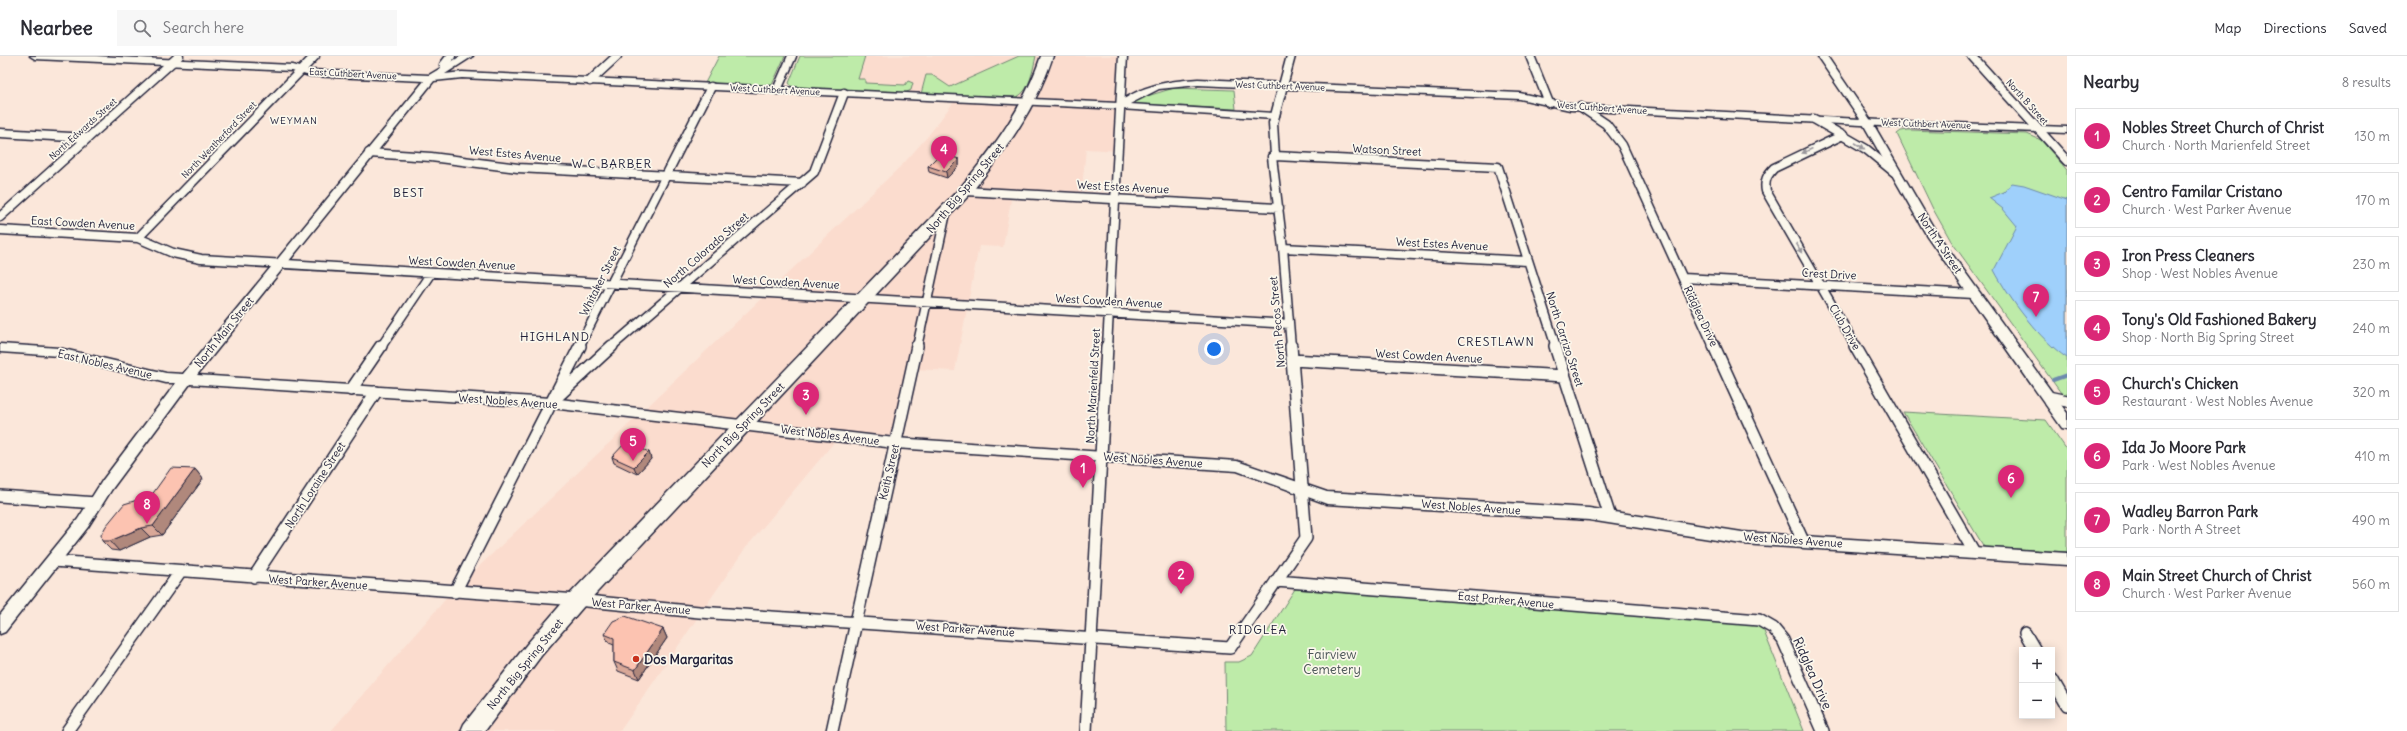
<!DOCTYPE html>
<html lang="en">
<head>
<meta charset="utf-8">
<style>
  body { margin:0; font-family:Delius,sans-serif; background:#f7f7f7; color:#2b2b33 }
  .controls { position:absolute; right:12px; bottom:12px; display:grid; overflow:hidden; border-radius:0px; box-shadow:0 2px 10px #0003 }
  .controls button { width:36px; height:36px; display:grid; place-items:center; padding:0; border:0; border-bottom:1px solid #e1e1e2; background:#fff; color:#2b2b33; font:20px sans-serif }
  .you { position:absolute; left:1214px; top:293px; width:14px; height:14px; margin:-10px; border:3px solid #fff; border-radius:50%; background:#1a73e8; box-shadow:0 0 0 6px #1a73e833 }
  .badge { display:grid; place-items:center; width:26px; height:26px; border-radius:50%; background:#db2777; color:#fff; font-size:13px; font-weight:700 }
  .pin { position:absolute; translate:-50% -33px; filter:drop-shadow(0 1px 2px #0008) }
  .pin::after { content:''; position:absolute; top:21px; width:14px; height:12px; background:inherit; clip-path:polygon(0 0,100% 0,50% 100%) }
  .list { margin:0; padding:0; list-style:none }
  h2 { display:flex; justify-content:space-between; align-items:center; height:52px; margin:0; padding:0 16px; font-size:17px }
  h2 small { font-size:13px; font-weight:400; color:#7c7c81 }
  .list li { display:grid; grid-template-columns:26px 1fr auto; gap:12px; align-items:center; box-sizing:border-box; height:56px; margin:0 8px 8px; padding:0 8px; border:1px solid #e1e1e2; border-radius:0px }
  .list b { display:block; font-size:15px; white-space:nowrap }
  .list p { margin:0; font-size:13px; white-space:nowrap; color:#7c7c81 }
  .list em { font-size:13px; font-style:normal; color:#7c7c81 }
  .icon { flex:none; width:22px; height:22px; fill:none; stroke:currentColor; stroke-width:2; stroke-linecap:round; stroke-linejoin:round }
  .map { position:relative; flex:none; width:2067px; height:675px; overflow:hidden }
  header { display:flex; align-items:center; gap:24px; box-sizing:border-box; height:56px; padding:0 20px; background:#fff; border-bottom:1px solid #e1e1e2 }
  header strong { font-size:19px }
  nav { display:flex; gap:22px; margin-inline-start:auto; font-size:14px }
  .search { width:280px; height:36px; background:#f7f7f7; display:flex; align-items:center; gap:10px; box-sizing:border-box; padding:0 14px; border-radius:0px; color:#7c7c81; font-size:15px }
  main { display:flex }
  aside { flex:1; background:#fff }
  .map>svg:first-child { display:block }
  .built { fill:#fbdcce }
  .green { fill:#beeba9; stroke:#708672 }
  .water { fill:#9fd0fb; stroke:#6d8aae }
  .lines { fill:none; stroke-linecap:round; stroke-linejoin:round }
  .stream { stroke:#6d8aae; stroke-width:4 }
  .minor-far1-casing { stroke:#22223b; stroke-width:11 }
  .minor-casing { stroke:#22223b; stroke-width:14 }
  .tertiary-casing { stroke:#22223b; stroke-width:3 }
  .secondary-casing { stroke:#22223b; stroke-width:3 }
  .trunk-casing { stroke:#22223b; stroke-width:3 }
  .minor-far1 { stroke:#fbf7ec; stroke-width:8 }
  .minor { stroke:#fbf7ec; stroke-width:11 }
  .tertiary { fill:#fbf7ec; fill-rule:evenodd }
  .secondary { fill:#fbf7ec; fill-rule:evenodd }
  .trunk { fill:#fbf7ec; fill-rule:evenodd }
  .wall { fill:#d9a898; stroke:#22223b }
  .shaded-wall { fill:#b0887c; stroke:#22223b }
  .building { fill:#fcc3b1; stroke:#22223b }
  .oneway { fill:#99979c }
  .poi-dot { fill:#c8321e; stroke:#fbf7ec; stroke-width:1.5 }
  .labels { text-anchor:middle; stroke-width:3.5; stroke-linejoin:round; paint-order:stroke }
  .far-street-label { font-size:9px; fill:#22223b; stroke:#fbf7ec }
  .far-neighbourhood-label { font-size:10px; letter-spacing:1px; fill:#22223b; stroke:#fbf7ec }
  .street-label { font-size:11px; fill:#22223b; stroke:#fbf7ec }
  .neighbourhood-label { font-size:12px; letter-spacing:1px; fill:#22223b; stroke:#fbf7ec }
  .near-park-label { font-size:13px; fill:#495456; stroke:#fbf7ec }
  .near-poi-label { font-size:13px; font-weight:bold; fill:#22223b; stroke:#fbf7ec; text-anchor:start }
  .near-street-label { font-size:13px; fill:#22223b; stroke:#fbf7ec }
</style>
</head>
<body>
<header>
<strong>Nearbee</strong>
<div class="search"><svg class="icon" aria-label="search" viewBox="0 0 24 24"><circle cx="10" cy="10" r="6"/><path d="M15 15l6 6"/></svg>Search here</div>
<nav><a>Map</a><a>Directions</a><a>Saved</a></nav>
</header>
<main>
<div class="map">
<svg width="2067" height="675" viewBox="0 0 2067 675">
  <rect width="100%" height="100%" fill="#fbe7da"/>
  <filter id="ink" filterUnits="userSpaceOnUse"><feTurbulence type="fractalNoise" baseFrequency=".025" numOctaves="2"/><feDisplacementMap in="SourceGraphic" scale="8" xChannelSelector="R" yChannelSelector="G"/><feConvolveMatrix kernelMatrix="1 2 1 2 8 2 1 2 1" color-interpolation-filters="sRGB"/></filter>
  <g filter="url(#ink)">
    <path class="built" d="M 860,0 L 1127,0 L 1121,95 L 1086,93 L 1081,141 L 1012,138 L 1003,191 L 979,190 L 955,315 L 913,313 L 895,392 L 836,384 L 744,494 L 620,675 L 331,675 L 451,537 L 904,107 L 928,80 L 956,43 L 847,37 Z"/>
    <path class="green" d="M 719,0 L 785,0 L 772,29 L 705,27 Z
      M 800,0 L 865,0 L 858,23 L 865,23 L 865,27 L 905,29 L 908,25 L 913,27 L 911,34 L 905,37 L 792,31 L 789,27 Z
      M 1019,0 L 1036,0 C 1033,13 1030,35 1017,41 L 921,38 L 926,19 L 932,19 L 950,31 Z
      M 1174,32 L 1234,34 L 1236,53 L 1134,48 L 1134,44 Z
      M 1908,74 L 2027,78 L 2041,84 L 2067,114 L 2067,339 L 2061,337 L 1951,185 L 1933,153 L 1897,78 L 1901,75 Z
      M 1903,356 L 2046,364 L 2067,394 L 2067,496 L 1984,491 Z
      M 1295,533 L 1761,568 L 1804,675 L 1226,675 L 1225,606 L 1239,606 L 1252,600 Z"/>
    <path class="water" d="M 2012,127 L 2024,129 L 2067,144 L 2067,302 C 2039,283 2010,244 1994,214 L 2017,170 L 2003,153 L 1989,142 L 2004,136 Z"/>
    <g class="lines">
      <path class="stream" d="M 2053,324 L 2067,319"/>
      <defs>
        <path id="minor-far1" d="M 1530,0 L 1549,47
          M 1972,0 L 2067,105
          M 444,9 L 451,0
          M 590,25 L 617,0
          M 777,34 L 792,0
          M 1581,51 L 1606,68 L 1622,89 L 1714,291
          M 1814,63 L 1866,93 L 1894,116
          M 0,77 L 88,82
          M 1843,79 L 1774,112 C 1767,119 1764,125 1766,135 L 1856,291
          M 369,97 L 431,101 L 518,112 L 802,127
          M 1275,100 L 1498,111 L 1556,291
          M 965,135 L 1279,152
          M 0,161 L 179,0
          M 0,174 L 138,182 L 173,197 L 201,203 L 1289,268
          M 138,182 L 315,0
          M 1283,192 L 1527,205
          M 1683,222 L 1974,238
          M 381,291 L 431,217
          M 579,291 L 711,31
          M 611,291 L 814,116 L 844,37
          M 917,291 L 946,157
          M 1107,291 L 1123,0
          M 1291,291 L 1283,192 L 1272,101 L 1275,100 L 1273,67 L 1291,0"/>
        <path id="minor" d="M 1555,290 L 1610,461
          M 1714,290 L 1803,485
          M 1855,290 L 1974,496
          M 1292,304 L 1564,320
          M 351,334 L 381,290
          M 2048,341 L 2067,345
          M 556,342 L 612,290
          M 0,440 L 96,447
          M 53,505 L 577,544 L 699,556 L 1230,592 L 1306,482 L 1291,290
          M 254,521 L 376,336
          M 1276,525 L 1759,564 L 1773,572 L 1783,584 L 1823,675
          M 455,536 L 580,290
          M 2025,577 L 2035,594
          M 2052,623 L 2067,649
          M 67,675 L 180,516
          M 832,675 L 917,290
          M 1086,675 L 1107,290"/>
        <path id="tertiary" d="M 30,0 L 96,0 L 292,9 L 310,14 L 429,19 L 461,0 L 473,0 L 445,18 L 462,16 L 1118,47 C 1143,29 1167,25 1198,23 L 1520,37 L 1570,48 L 1900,65 L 2067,71 L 2067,77 L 1900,71 L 1570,54 L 1520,43 L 1198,29 L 1159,33 L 1130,48 L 1274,57 L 1279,60 L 1274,63 L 1120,53 L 462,22 L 434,25 L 197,319 L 551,342 L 895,382 L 1237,405 L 1327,436 L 1589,452 L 1742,476 L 2067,497 L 2067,509 L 1742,488 L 1589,464 L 1327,448 L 1237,415 L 895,392 L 551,352 L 190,328 L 112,433 L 88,471 L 5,576 L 0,578 L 0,559 L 78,463 L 102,425 L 176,327 L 166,327 L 59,300 L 0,296 L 0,288 L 59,292 L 166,317 L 183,318 L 424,25 L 310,20 L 292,15 L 35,3 Z"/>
        <path id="secondary" d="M 1817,0 L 1827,0 L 1872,66 L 1936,176 L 2067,357 L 2067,373 L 2062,372 L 1927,180 L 1862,66 Z"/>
        <path id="trunk" d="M 1041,0 L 1053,0 C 1036,53 1005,95 970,138 L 584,550 L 541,600 L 485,675 L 461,675 L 464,668 L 527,588 L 570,538 L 960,132 C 994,91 1024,51 1041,0 Z"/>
      </defs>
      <use href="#minor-far1" class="minor-far1-casing"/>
      <use href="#minor" class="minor-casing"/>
      <use href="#tertiary" class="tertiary-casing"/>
      <use href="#secondary" class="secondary-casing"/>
      <use href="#trunk" class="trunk-casing"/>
      <use href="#minor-far1" class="minor-far1"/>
      <use href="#minor" class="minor"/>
      <use href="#tertiary" class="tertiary"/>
      <use href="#secondary" class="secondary"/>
      <use href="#trunk" class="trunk"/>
    </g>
    <path class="wall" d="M 959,103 L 959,110 L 947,122 L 929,116 L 928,110 Z
      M 649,396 L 651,403 L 637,418 L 614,407 L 612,401 Z
      M 195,413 L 203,423 L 162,479 L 150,481 L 119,495 L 111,494 L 102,485 L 151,440 Z
      M 663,573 L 667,582 L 639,623 L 618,615 L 614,606 L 614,589 L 609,587 L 604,578 Z"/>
    <path class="shaded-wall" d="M 959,103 L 959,110 L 947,122 L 946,116 Z
      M 649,396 L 651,403 L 637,418 L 634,411 Z
      M 195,413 L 203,423 L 162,479 L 153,470 Z
      M 141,472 L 150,481 L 119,495 L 110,485 Z
      M 663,573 L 667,582 L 639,623 L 635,614 Z"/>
    <path class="building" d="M 941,97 L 959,103 L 946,116 L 928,110 Z
      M 626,386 L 649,396 L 634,411 L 612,401 Z
      M 171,412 L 195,413 L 153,470 L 141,472 L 110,485 L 102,485 L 101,479 L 106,470 L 124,448 L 151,440 Z
      M 625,560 L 663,573 L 635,614 L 614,606 L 614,582 L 604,578 L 613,565 Z"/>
    <defs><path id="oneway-solid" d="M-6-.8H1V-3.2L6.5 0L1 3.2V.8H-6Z"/></defs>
    <g class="oneway">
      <use href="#oneway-solid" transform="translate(1860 90) rotate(33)"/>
      <use href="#oneway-solid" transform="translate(1807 95) rotate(155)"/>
      <use href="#oneway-solid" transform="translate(1799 192) rotate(60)"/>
    </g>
  </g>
  <circle class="poi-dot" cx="636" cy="603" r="4"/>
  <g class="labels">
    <g class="far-street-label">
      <text transform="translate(353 18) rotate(3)" y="3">East Cuthbert Avenue</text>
      <text transform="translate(1280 30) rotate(2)" y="3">West Cuthbert Avenue</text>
      <text transform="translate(775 34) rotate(3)" y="3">West Cuthbert Avenue</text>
      <text transform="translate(2027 46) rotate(48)" y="3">North B Street</text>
      <text transform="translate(1602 52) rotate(4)" y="3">West Cuthbert Avenue</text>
      <text transform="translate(1926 68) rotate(2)" y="3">West Cuthbert Avenue</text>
      <text transform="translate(83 73) rotate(-42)" y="3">North Edwards Street</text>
      <text transform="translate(219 84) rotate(-46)" y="3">North Weatherford Street</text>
    </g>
    <g class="far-neighbourhood-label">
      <text x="294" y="68">WEYMAN</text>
    </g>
    <g class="street-label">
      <text transform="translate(1387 94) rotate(3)" y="4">Watson Street</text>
      <text transform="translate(515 98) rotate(5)" y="4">West Estes Avenue</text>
      <text transform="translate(1123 131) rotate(3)" y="4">West Estes Avenue</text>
      <text transform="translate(965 132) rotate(-50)" y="4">North Big Spring Street</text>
      <text transform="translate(83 167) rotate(3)" y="4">East Cowden Avenue</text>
      <text transform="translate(1940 187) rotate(56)" y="4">North A Street</text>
      <text transform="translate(1442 188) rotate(3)" y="4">West Estes Avenue</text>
      <text transform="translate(706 194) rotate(-41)" y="4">North Colorado Street</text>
      <text transform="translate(462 207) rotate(3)" y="4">West Cowden Avenue</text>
      <text transform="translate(1829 218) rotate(3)" y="4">Crest Drive</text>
      <text transform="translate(600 225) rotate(-63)" y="4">Whitaker Street</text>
      <text transform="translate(786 226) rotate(3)" y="4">West Cowden Avenue</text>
      <text transform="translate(1109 245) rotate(3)" y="4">West Cowden Avenue</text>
      <text transform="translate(1701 260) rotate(65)" y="4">Ridglea Drive</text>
      <text transform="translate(1277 266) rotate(-95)" y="4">North Pecos Street</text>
      <text transform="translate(1845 271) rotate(60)" y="4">Club Drive</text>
      <text transform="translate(224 276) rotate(-51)" y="4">North Main Street</text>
      <text transform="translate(1565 283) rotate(72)" y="4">North Carrizo Street</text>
      <text transform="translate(1429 300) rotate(3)" y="4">West Cowden Avenue</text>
      <text transform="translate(105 308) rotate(13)" y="4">East Nobles Avenue</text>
      <text transform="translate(1093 330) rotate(-87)" y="4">North Marienfeld Street</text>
      <text transform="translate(508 345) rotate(4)" y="4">West Nobles Avenue</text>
      <text transform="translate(743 369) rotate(-46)" y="4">North Big Spring Street</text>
      <text transform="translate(830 379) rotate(7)" y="4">West Nobles Avenue</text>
      <text transform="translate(1153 404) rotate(4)" y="4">West Nobles Avenue</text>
      <text transform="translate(889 416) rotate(-77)" y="4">Keith Street</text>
      <text transform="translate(315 429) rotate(-57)" y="4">North Loraine Street</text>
      <text transform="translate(1471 451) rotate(4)" y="4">West Nobles Avenue</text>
      <text transform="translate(1793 484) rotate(4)" y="4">West Nobles Avenue</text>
      <text transform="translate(318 526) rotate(4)" y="4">West Parker Avenue</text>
      <text transform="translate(1506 544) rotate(5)" y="4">East Parker Avenue</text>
      <text transform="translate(641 550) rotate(5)" y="4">West Parker Avenue</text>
      <text transform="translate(965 573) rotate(4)" y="4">West Parker Avenue</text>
      <text transform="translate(525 608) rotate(-51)" y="4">North Big Spring Street</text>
    </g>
    <g class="neighbourhood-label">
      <text x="612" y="112">W C BARBER</text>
      <text x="409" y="141">BEST</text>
      <text x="555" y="285">HIGHLAND</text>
      <text x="1496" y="290">CRESTLAWN</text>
      <text x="1258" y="578">RIDGLEA</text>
    </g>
    <g class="near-park-label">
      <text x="1332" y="603">Fairview<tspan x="1332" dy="15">Cemetery</tspan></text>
    </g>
    <g class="near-poi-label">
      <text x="644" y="608">Dos Margaritas</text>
    </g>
    <g class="near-street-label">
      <text transform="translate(1813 617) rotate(66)" y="5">Ridglea Drive</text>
    </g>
  </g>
</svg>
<div class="controls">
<button>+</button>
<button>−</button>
</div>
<div class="you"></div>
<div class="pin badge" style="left:1083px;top:432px">1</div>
<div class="pin badge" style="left:1181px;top:538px">2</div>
<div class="pin badge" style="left:806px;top:359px">3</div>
<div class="pin badge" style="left:944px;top:113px">4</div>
<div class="pin badge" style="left:633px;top:405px">5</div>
<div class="pin badge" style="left:2011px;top:442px">6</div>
<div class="pin badge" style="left:2036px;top:261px">7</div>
<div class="pin badge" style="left:147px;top:468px">8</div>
</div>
<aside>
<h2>Nearby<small>8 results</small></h2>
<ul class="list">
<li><span class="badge">1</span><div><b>Nobles Street Church of Christ</b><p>Church · North Marienfeld Street</p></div><em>130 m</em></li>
<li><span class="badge">2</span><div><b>Centro Familar Cristano</b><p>Church · West Parker Avenue</p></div><em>170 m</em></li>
<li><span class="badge">3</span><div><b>Iron Press Cleaners</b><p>Shop · West Nobles Avenue</p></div><em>230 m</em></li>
<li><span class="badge">4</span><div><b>Tony's Old Fashioned Bakery</b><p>Shop · North Big Spring Street</p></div><em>240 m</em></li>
<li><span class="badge">5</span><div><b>Church's Chicken</b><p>Restaurant · West Nobles Avenue</p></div><em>320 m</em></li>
<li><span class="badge">6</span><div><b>Ida Jo Moore Park</b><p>Park · West Nobles Avenue</p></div><em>410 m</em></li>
<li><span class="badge">7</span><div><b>Wadley Barron Park</b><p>Park · North A Street</p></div><em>490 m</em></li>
<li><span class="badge">8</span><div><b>Main Street Church of Christ</b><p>Church · West Parker Avenue</p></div><em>560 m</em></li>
</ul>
</aside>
</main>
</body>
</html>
